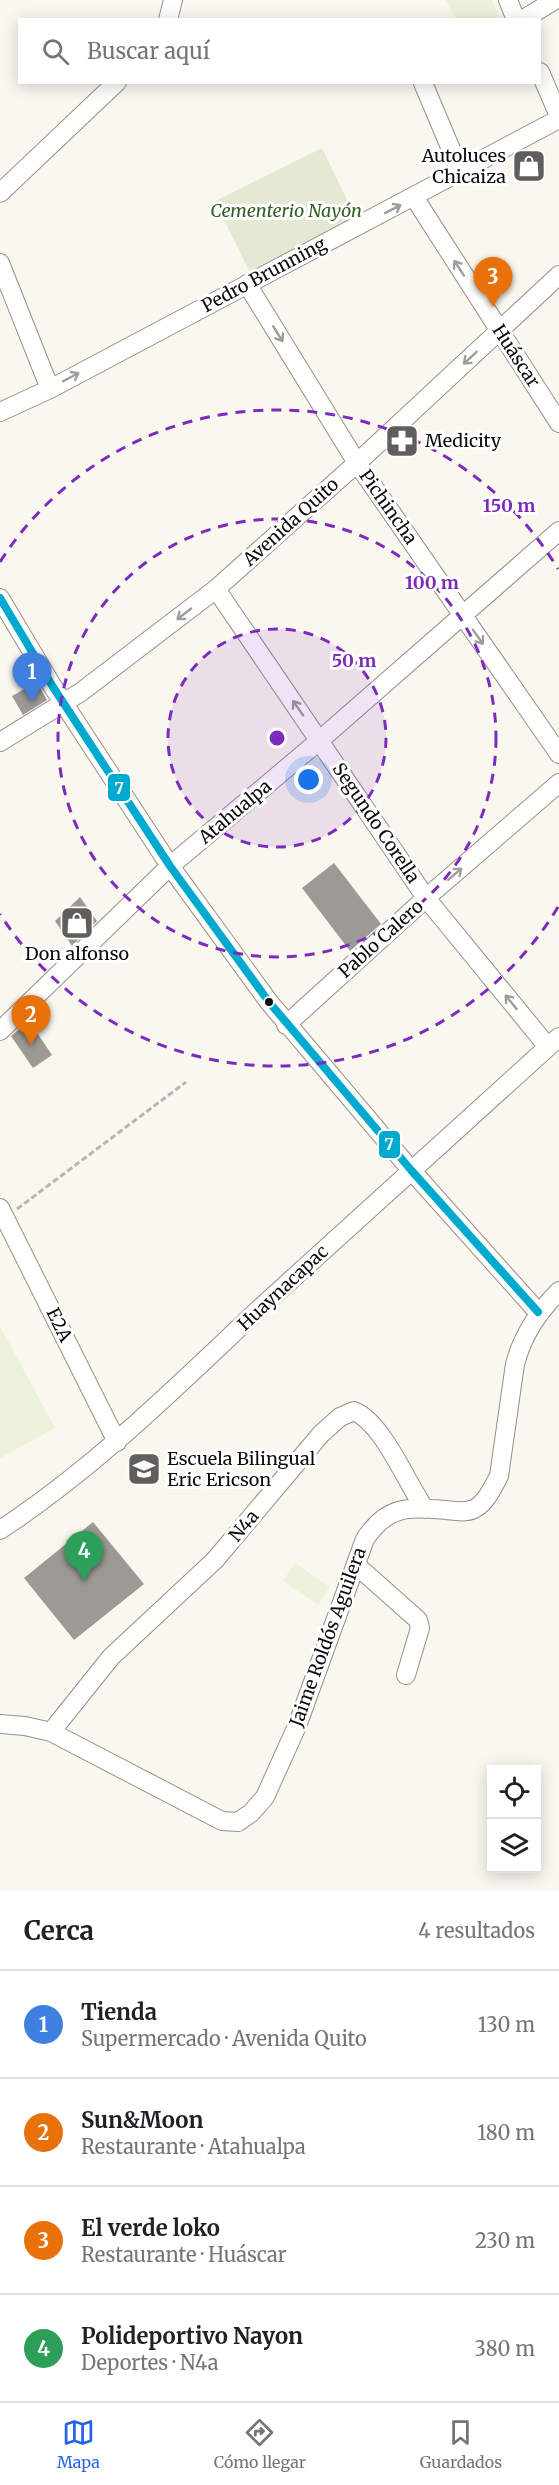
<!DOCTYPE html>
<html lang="es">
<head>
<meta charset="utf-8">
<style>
  body { margin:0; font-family:Merriweather,serif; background:#f2f2f2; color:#202124 }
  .controls { position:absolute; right:18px; bottom:18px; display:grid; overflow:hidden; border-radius:0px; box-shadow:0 3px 15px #0003 }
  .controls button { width:54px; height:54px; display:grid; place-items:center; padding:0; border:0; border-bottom:2px solid #e0e0e0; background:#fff; color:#202124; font:30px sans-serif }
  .you { position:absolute; left:309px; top:780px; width:21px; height:21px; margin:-15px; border:4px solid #fff; border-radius:50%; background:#1a73e8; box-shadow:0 0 0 9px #1a73e833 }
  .badge { display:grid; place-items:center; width:39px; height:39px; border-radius:50%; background:#2563eb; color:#fff; font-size:20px; font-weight:700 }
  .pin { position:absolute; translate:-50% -50px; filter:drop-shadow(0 2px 3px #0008) }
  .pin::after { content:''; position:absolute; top:32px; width:21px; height:18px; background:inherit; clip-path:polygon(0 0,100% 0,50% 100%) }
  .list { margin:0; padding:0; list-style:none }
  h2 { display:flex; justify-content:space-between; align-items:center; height:78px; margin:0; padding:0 24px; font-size:26px }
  h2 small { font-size:20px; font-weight:400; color:#757577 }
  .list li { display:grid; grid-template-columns:39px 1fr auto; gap:18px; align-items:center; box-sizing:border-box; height:108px; padding:0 24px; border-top:2px solid #e0e0e0 }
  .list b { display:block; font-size:22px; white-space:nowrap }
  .list p { margin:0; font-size:20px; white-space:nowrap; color:#757577 }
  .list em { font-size:20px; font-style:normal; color:#757577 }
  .icon { flex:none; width:33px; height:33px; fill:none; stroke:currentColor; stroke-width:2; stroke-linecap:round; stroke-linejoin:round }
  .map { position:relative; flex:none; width:559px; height:1891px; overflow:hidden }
  .search { position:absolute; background:#fff; box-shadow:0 3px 15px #0003; left:18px; right:18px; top:18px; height:66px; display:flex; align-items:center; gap:15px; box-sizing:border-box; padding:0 21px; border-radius:0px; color:#757577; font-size:22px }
  .sheet { height:510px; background:#fff }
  nav { display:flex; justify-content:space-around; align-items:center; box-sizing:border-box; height:84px; border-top:2px solid #e0e0e0; background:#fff; font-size:16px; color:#757577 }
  nav a { display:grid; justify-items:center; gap:3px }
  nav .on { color:#2563eb }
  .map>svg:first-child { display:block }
  .cemetery { fill:#e5e9d4 }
  .pitch { fill:#ecf2da }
  .building { fill:#9c9a95 }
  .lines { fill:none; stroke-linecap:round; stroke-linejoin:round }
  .minor-casing { stroke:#93918e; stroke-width:20 }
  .path { stroke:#b7b6b5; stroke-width:3; stroke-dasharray:6 3; stroke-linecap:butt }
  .minor { stroke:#fefefd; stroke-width:18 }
  .bus-1-casing { stroke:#fff; stroke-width:12 }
  .bus-1 { stroke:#00a9ce; stroke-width:8 }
  .oneway { stroke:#9d9d9c }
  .ring { fill:none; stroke:#7b2cbf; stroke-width:3; stroke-dasharray:10 8 }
  .bus-dot { fill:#0b0b0b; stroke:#fff; stroke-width:2 }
  .labels { text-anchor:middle; stroke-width:6; stroke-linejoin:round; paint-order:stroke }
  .poi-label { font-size:18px; fill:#0b0b0b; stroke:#fff; text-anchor:start }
  .park-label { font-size:18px; font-style:italic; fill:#2e5e21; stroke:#fff }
  .street-label { font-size:18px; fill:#0b0b0b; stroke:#fff }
  .centre { fill:#7b2cbf; stroke:#fff; stroke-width:3 }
  .ring-label { font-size:18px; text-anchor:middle; font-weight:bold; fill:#7b2cbf; stroke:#fff; stroke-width:6; stroke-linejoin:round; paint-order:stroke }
  .line-badge { stroke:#fff; stroke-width:2 }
  .badge-label { font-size:16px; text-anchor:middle; font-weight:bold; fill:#fff }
</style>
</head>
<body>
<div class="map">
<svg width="559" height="1891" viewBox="0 0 559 1891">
  <rect width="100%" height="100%" fill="#faf7ef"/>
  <path class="cemetery" d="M 322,148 L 358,222 L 251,275 L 215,201 Z"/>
  <path class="pitch" d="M 446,0 L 492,0 L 501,19 L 456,19 Z
    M 0,1326 L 55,1428 L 0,1458 Z
    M 295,1563 L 330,1587 L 318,1605 L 283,1581 Z"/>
  <path class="building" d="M 37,682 L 47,700 L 23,715 L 12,696 Z
    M 334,863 L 381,924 L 350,951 L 302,888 Z
    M 80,897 L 97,921 L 72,946 L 55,921 Z
    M 29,1021 L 52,1055 L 33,1068 L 11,1036 Z
    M 93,1522 L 144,1584 L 74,1640 L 24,1578 Z"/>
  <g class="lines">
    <defs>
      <path id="minor" d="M 508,0 L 516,20
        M 168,20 L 173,0
        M 522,20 L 555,0
        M 540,72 L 559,116
        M 423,83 L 461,173
        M 0,193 L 117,82
        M 414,197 L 559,423
        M 0,263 L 50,389
        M 247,284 L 357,463 L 559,754
        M 0,412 L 50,389 L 559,119
        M 216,589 L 426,898 L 548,1047
        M 0,598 L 53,687 L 170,866 L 269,1002 L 411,1170 L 538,1312
        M 0,742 L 81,692 L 216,589 L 357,463 L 559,275
        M 286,1025 L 426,898 L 559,783
        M 0,1031 L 170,866 L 320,740 L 559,531
        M 0,1208 L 117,1442
        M 0,1530 C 95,1468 176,1387 259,1309 C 359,1218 459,1128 559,1037
        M 356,1565 L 418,1620 L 420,1628 L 406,1675
        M 0,1724 L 25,1726 L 51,1732 L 222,1821 L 238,1822 L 251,1813 L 265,1797 L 297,1726 L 365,1539 C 388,1505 408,1507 446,1510 C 455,1511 465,1513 474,1509 C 486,1503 493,1487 499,1476 L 515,1364 C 523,1334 538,1312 559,1291
        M 51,1732 L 111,1657 L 215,1560 L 321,1434 L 340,1417 L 354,1411 C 383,1423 406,1482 425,1509"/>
    </defs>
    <use href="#minor" class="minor-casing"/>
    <path class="path" d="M 17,1209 L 186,1082"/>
    <use href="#minor" class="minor"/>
    <defs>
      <path id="bus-1" d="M 0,598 L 53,687 L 170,866 L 269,1002 L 411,1170 L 538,1312"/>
    </defs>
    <use href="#bus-1" class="bus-1-casing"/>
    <use href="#bus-1" class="bus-1"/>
  </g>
  <defs><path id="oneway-shaft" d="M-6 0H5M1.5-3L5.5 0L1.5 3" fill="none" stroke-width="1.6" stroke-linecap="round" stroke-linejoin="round" transform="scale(1.5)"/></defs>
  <g class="oneway">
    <use href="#oneway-shaft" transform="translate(393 209) rotate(-27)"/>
    <use href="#oneway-shaft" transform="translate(459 268) rotate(-123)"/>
    <use href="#oneway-shaft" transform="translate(278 334) rotate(58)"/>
    <use href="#oneway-shaft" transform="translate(470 358) rotate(137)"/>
    <use href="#oneway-shaft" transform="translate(71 377) rotate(-28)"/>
    <use href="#oneway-shaft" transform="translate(184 614) rotate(142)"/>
    <use href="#oneway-shaft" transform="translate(478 637) rotate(55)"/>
    <use href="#oneway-shaft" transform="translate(298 708) rotate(-125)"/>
    <use href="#oneway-shaft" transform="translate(455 874) rotate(-41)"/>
    <use href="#oneway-shaft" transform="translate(511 1002) rotate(-129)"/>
  </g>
  <circle cx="277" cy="738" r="109" fill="#7b2cbf" fill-opacity=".12"/>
  <g class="ring">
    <circle cx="277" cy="738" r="109"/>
    <circle cx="277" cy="738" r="219"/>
    <path d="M558 907A328 328 0 0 1 0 914M0 562A328 328 0 0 1 558 569"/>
  </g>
  <defs>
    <symbol id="shop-square" viewBox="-11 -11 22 22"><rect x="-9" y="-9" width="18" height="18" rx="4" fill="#5f5e5b" stroke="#fff"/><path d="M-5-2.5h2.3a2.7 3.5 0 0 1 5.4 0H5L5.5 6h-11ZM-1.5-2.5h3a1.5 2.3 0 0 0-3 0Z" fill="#fff"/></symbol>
    <symbol id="pharmacy-square" viewBox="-11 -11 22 22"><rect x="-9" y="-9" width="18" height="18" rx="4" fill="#5f5e5b" stroke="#fff"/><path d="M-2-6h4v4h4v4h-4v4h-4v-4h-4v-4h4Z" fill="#fff"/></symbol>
    <symbol id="school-square" viewBox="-11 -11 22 22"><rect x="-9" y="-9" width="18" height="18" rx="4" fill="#5f5e5b" stroke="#fff"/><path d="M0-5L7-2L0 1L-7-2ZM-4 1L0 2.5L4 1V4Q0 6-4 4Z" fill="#fff"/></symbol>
  </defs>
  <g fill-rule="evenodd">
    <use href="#shop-square" x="510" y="147" width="38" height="38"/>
    <use href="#pharmacy-square" x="383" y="422" width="38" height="38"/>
    <use href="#shop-square" x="58" y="904" width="38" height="38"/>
    <use href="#school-square" x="125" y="1450" width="38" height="38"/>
  </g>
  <circle class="bus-dot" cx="269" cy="1002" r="5"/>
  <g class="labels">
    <g class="poi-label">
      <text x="506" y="162" text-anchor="end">Autoluces<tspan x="506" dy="21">Chicaiza</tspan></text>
      <text x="425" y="447">Medicity</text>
      <text x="77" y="960" text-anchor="middle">Don alfonso</text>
      <text x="167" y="1465">Escuela Bilingual<tspan x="167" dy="21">Eric Ericson</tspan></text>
    </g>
    <g class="park-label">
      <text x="286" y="217">Cementerio Nayón</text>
    </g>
    <g class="street-label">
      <text transform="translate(264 275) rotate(-28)" y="6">Pedro Brunning</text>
      <text transform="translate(516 356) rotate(57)" y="6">Huáscar</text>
      <text transform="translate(388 507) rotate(55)" y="6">Pichincha</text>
      <text transform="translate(291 522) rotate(-42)" y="6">Avenida Quito</text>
      <text transform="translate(235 812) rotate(-40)" y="6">Atahualpa</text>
      <text transform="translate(376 823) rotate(56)" y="6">Segundo Corella</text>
      <text transform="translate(381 939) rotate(-42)" y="6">Pablo Calero</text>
      <text transform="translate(283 1288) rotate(-43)" y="6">Huaynacapac</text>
      <text transform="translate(59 1325) rotate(64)" y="6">E2A</text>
      <text transform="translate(244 1526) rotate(-50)" y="6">N4a</text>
      <text transform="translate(328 1637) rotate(-70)" y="6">Jaime Roldós Aguilera</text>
    </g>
  </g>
  <circle cx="277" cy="738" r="9" class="centre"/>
  <g class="ring-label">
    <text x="509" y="512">150 m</text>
    <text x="432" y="589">100 m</text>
    <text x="354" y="667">50 m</text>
  </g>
  <g class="line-badge">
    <rect x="107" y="773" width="24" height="29" rx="6" fill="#00a9ce"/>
    <rect x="378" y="1130" width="23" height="29" rx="6" fill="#00a9ce"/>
  </g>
  <g class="badge-label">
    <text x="119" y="794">7</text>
    <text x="389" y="1150">7</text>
  </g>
</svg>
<div class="controls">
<button><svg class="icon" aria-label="locate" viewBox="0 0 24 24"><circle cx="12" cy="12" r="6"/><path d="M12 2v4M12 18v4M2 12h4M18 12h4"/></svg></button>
<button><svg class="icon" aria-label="layers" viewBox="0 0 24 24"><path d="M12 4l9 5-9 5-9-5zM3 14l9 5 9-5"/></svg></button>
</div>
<div class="you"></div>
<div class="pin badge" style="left:32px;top:702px;background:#3f7fe0">1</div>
<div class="pin badge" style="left:31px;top:1045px;background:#e8710a">2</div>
<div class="pin badge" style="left:493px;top:307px;background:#e8710a">3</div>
<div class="pin badge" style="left:84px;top:1581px;background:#2e9e5b">4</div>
<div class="search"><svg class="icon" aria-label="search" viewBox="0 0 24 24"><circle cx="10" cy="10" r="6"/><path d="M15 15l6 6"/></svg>Buscar aquí</div>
</div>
<section class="sheet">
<h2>Cerca<small>4 resultados</small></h2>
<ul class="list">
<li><span class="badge" style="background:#3f7fe0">1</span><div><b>Tienda</b><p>Supermercado · Avenida Quito</p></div><em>130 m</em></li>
<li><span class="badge" style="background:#e8710a">2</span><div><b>Sun&amp;Moon</b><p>Restaurante · Atahualpa</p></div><em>180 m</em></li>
<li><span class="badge" style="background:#e8710a">3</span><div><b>El verde loko</b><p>Restaurante · Huáscar</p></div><em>230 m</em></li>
<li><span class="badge" style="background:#2e9e5b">4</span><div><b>Polideportivo Nayon</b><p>Deportes · N4a</p></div><em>380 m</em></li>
</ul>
</section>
<nav>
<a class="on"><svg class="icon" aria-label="map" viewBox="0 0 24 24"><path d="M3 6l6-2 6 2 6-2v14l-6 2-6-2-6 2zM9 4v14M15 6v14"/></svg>Mapa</a>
<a><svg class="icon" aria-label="directions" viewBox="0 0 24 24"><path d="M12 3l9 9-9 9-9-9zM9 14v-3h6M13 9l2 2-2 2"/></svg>Cómo llegar</a>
<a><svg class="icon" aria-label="saved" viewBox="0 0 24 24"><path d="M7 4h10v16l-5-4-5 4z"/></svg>Guardados</a>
</nav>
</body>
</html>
